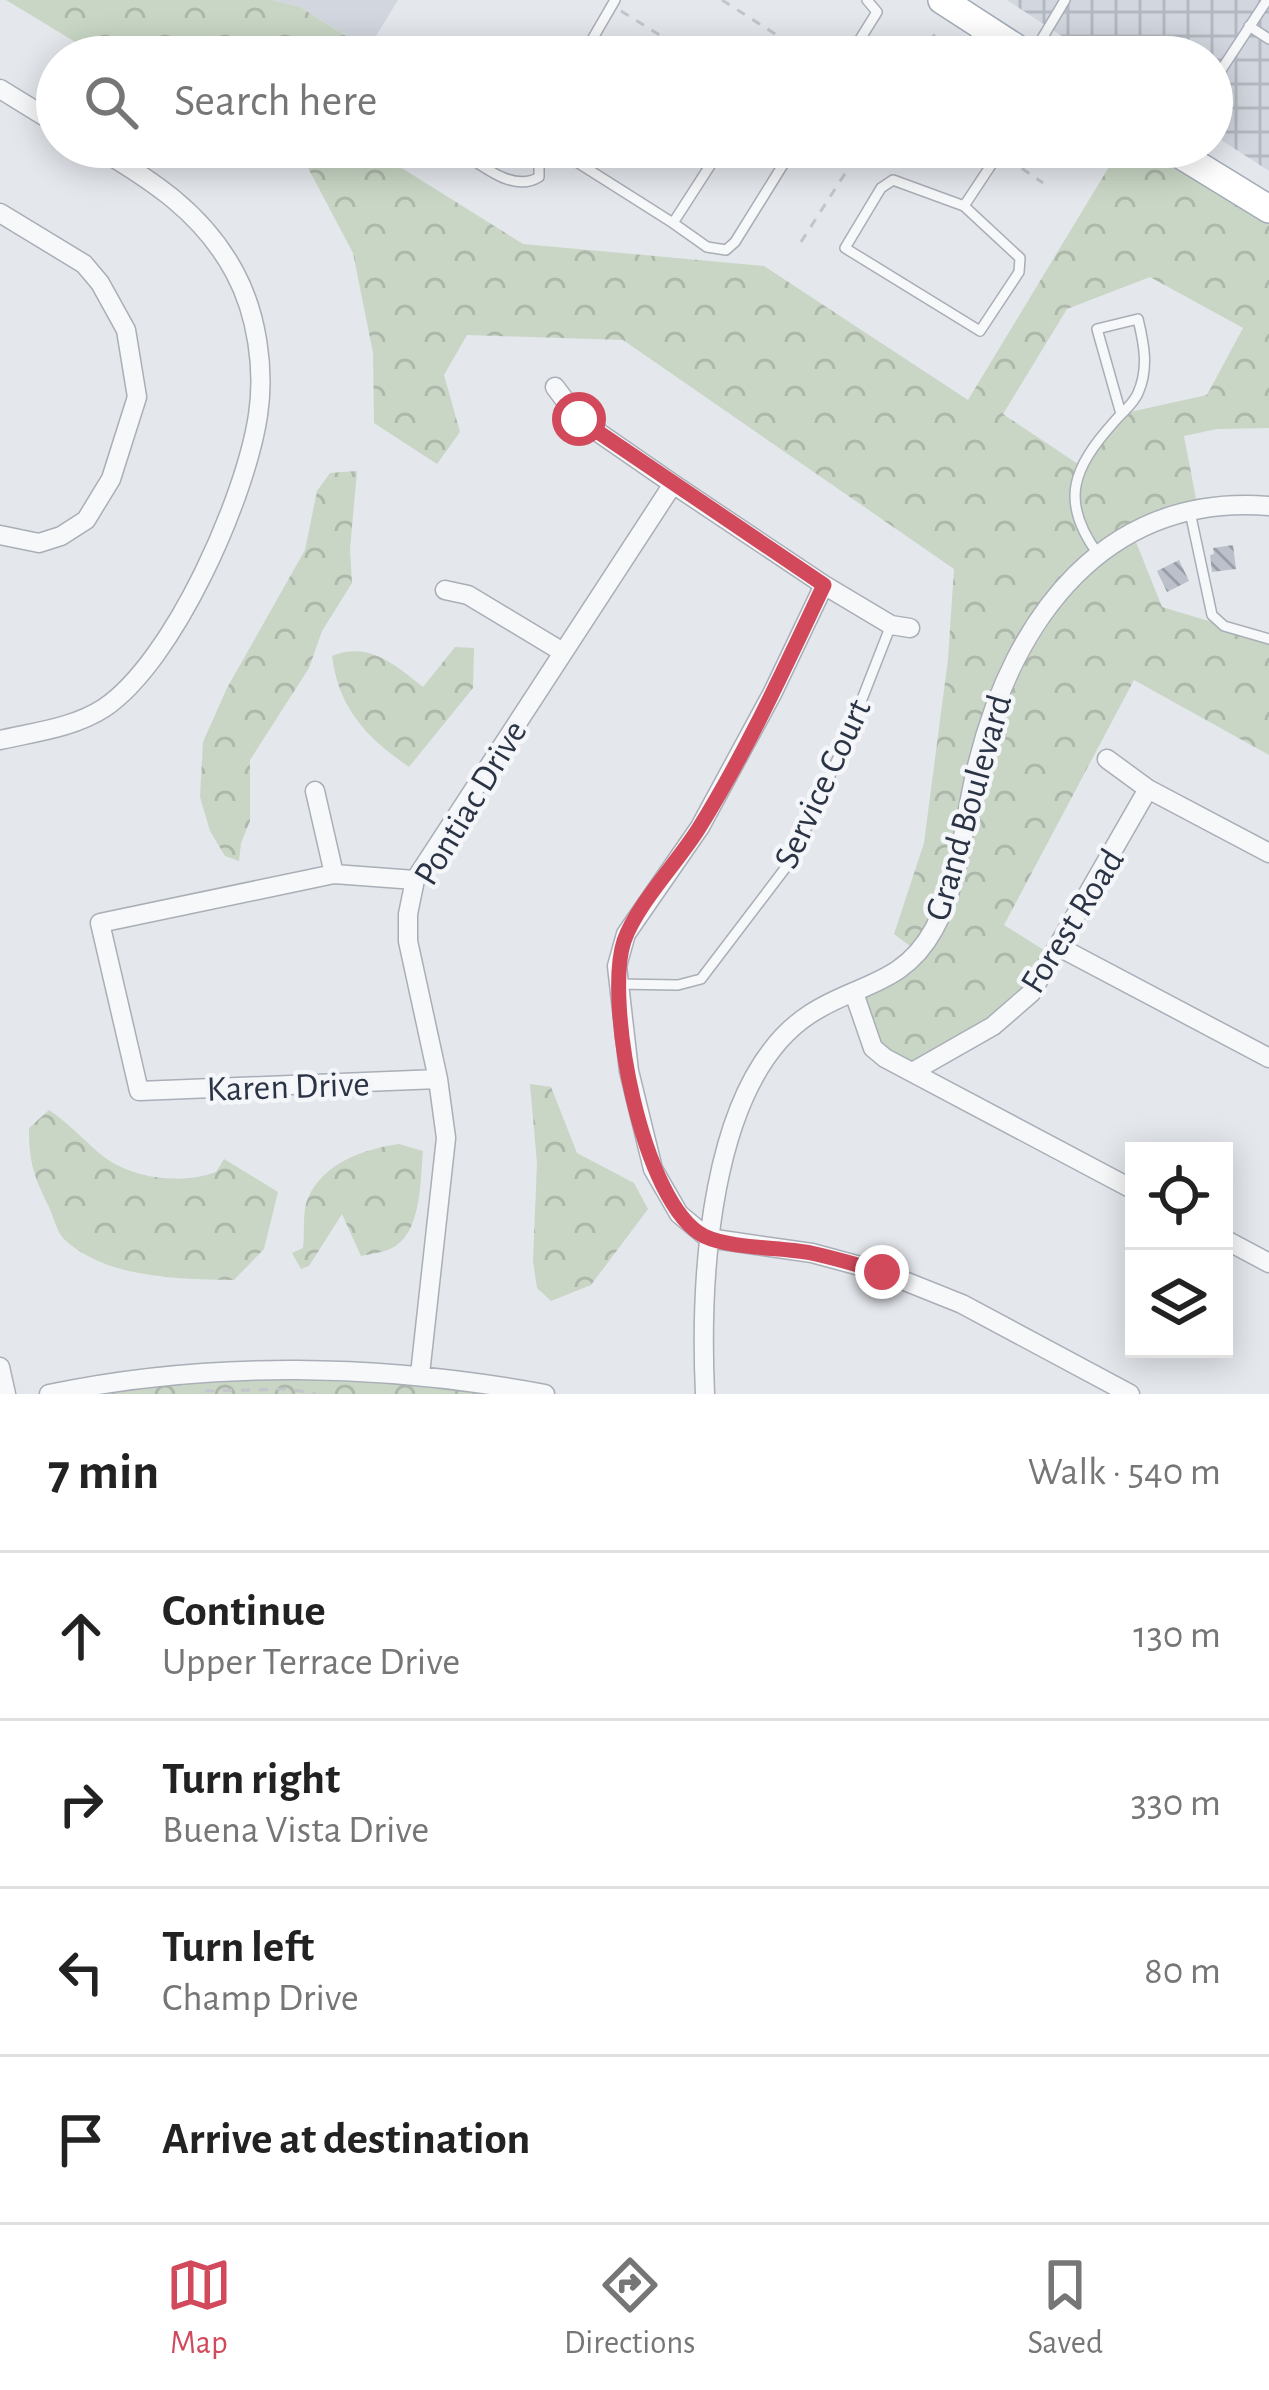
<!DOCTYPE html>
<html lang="en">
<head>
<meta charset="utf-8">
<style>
  body { margin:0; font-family:"Alegreya Sans",sans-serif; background:#f2f2f2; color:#222 }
  .controls { position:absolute; right:36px; bottom:36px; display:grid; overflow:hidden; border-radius:0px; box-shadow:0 6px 30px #0003 }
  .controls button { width:108px; height:108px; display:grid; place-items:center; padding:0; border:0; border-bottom:3px solid #e0e0e0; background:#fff; color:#222; font:60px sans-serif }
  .stop { position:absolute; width:36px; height:36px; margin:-27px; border:9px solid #d1495b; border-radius:50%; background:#fff }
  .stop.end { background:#d1495b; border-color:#fff; box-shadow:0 3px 12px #0008 }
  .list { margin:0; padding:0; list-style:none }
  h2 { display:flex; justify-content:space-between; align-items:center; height:156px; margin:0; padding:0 48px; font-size:51px }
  h2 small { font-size:39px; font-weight:400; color:#767676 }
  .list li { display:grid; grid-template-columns:78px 1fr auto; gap:36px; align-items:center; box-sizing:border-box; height:168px; padding:0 48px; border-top:3px solid #e0e0e0 }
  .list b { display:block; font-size:45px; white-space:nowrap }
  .list p { margin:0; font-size:39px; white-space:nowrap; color:#767676 }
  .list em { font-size:39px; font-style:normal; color:#767676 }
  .icon { flex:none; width:66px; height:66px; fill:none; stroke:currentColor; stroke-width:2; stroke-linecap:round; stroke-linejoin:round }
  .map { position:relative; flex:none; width:1269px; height:1394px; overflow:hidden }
  .search { position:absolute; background:#fff; box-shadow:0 6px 30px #0003; left:36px; right:36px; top:36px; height:132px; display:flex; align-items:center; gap:30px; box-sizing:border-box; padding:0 42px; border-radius:66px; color:#767676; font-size:45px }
  .sheet { height:828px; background:#fff }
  nav { display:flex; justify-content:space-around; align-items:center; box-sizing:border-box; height:168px; border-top:3px solid #e0e0e0; background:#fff; font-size:33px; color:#767676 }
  nav a { display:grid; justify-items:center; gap:6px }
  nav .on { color:#d1495b }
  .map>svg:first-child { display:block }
  .built { fill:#d2d6de }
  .industrial { fill:url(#industrial-grid) }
  .forest { fill:url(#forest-crowns); fill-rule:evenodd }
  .building { fill:url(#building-back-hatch) }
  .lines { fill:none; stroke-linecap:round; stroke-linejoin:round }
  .lane-casing { stroke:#a9aeb7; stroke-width:12 }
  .street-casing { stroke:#a9aeb7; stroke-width:21 }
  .primary-casing { stroke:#a3abb8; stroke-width:30 }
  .path { stroke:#c2c5cb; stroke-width:3; stroke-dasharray:9 9; stroke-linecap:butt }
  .lane { stroke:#f7f8fa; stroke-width:9 }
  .street { stroke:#f7f8fa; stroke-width:18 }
  .primary { stroke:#fff; stroke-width:27 }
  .route { stroke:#d1495b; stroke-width:15 }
  .labels { text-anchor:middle; stroke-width:9; stroke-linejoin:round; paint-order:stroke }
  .street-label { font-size:36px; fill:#2b3445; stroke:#f4f6f9 }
</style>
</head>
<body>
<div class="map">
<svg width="1269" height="1394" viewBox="0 0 1269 1394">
  <defs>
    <pattern id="industrial-grid" width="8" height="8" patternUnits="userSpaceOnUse" patternTransform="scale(3)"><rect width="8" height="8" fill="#d2d6de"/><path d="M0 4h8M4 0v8" fill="none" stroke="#b4b8c0"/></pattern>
    <pattern id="forest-crowns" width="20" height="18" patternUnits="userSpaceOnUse" patternTransform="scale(3)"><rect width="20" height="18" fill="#c9d6c5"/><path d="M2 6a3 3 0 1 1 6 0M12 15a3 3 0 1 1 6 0" fill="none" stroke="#adb8ab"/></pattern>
    <pattern id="building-back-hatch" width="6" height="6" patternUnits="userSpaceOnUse" patternTransform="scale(3)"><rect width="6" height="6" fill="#bbc0ca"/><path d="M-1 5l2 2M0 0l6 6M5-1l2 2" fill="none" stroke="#989da6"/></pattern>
  </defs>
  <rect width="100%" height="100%" fill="#e4e7ec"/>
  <path class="built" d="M 272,0 L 398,0 L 368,49 L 300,7 Z"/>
  <path class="industrial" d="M 1007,0 L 1269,0 L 1269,171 L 1212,134 L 1212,57 L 1094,57 Z"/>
  <path class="forest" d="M 6,0 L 272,0 L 300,7 L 380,57 L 100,57 Z
    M 297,147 L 368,147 L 523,244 L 764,266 L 968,400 L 1121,147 L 1168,147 L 1269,209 L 1269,428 L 1217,429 L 1184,436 L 1198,509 L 1132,532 L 1162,607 L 1269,639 L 1269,755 L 1134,680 L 1004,925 L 1055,957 L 1031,993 L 914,1071 L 885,1058 L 854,993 L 918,952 L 894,934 L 924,843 L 948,659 L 954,569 L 623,340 L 467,335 L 444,375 L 460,432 L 437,464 L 374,423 L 373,353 L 353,253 ZM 1150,277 L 1243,328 L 1207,395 L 1121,414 L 1081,466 L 1003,414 L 1067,309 Z
    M 357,471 L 350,549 L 352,583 L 322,631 L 309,668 L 250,760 L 250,821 L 241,843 L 239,861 L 225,856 L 210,831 L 200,797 L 203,742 L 227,688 L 305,550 L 317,491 L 330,473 Z
    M 455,647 L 474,648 L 473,688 L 409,767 C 366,737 339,709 332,656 C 369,641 395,665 423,687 Z
    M 530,1084 L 551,1087 L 577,1153 L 634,1183 L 648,1209 L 591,1285 L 551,1301 L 537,1288 L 533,1261 L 537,1163 Z
    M 49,1110 C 68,1123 82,1138 99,1153 C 129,1179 181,1185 216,1172 L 224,1159 L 278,1192 L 264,1249 L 234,1280 C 181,1279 107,1279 65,1240 C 57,1233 54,1218 49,1207 C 34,1176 29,1164 29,1128 Z
    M 399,1144 L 423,1151 C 420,1182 422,1235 390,1249 C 381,1253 369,1254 361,1256 L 342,1214 L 309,1266 L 301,1269 L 292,1253 L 303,1248 C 305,1234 302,1211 308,1198 C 323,1163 364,1149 399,1144 Z
    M 291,1370 L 545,1394 L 49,1394 Z"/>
  <path class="building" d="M 1233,545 L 1236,569 L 1212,572 L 1210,555 L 1214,554 L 1213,548 Z
    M 1179,560 L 1189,581 L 1167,592 L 1157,571 Z"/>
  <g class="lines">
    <defs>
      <path id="lane" d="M 1249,26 L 1269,39
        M 1034,52 L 1065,0
        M 582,57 L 615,0
        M 849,57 L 877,12 L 867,0
        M 971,57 L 970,47 L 980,31
        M 1212,84 L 1267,0
        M 454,147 C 478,162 512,194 539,177 L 539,162 L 555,151
        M 517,147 L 539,162
        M 553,147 L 673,223 L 722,147
        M 893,180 L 964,206 L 1020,258 L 1019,272 L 980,331 L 845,248 L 881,188 Z
        M 964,206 L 1003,147
        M 673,223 L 707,247 L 726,250 L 735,242 L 794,147
        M 1190,512 L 1212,615 L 1224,626 L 1269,639
        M 1098,554 C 1059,501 1073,468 1114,422 C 1122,412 1133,405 1138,393 C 1149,368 1144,344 1138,319 L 1097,329 L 1121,414
        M 616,984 L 678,985 L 701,979 L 793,858 L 846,740 L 891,625"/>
      <path id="street" d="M 0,89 L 57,124
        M 0,213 L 84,264 L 100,283 L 126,330 L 137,397 L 111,479 L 86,520 L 61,536 L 39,543 L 0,535
        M 555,387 L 579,419 L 673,484 L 824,585 L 891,625 L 910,628
        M 824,585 L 773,692 L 700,827 L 626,934 L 617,966 L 629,1071 L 653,1169 L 679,1214 L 708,1238 L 812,1253 L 882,1272 L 962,1304 L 1130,1394
        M 445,590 L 468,595 L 561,651
        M 0,740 C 35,732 73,728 104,708 C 174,661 246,497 258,415 C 265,369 257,314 235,273 C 203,213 153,181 96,147
        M 1107,759 L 1148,789 L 1269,853
        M 315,791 L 334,874
        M 415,880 L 334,874 L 100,923 L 139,1091 L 438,1079
        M 1061,948 L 1269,1058
        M 854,993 L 873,1048 L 885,1058 L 1134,1190
        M 914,1071 L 993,1026 L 1031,993 L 1148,789
        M 1224,1239 L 1269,1263
        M 0,1367 L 6,1394
        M 420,1374 L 446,1138 L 438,1079 L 408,941 L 408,914 L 415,880 L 673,484
        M 49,1394 C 211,1360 383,1364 545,1394
        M 705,1394 C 700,1284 707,1081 810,1014 C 857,983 903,986 934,929 C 961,880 964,816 978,762 C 1014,618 1105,493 1269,506"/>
      <path id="primary" d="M 942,0 L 1030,57
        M 1168,147 L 1269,209"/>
    </defs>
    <use href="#lane" class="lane-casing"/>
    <use href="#street" class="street-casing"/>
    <use href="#primary" class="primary-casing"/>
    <path class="path" d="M 722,0 L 794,46
      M 621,11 L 695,57
      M 920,57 L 936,32
      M 1007,158 L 1043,183
      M 801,242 L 862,147
      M 205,1391 L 290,1389 L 316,1394"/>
    <use href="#lane" class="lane"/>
    <use href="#street" class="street"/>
    <use href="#primary" class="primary"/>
  </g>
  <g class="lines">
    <path class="route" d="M 579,419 L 824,585 C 785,667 747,751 699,828 C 678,862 637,904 624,941 C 604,1002 642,1204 704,1236 C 731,1249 781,1247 811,1253 C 835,1258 858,1265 882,1272"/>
  </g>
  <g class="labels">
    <g class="street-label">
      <text transform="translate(821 783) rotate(-65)" y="13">Service Court</text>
      <text transform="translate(469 802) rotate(-59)" y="13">Pontiac Drive</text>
      <text transform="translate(967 807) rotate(-74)" y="13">Grand Boulevard</text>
      <text transform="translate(1071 920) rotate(-58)" y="13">Forest Road</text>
      <text transform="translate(288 1085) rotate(-2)" y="13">Karen Drive</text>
    </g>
  </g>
</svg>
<div class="controls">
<button><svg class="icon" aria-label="locate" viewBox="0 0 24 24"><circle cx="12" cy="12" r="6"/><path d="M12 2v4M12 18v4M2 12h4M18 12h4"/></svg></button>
<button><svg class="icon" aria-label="layers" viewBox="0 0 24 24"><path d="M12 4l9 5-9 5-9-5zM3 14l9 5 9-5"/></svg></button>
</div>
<div class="stop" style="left:579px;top:419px"></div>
<div class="stop end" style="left:882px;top:1272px"></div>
<div class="search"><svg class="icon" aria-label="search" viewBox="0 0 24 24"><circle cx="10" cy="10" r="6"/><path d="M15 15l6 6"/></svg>Search here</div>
</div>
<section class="sheet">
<h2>7 min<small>Walk · 540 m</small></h2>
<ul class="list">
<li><svg class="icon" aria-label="ahead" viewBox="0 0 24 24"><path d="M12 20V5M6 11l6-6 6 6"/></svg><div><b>Continue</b><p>Upper Terrace Drive</p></div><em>130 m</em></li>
<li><svg class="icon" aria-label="right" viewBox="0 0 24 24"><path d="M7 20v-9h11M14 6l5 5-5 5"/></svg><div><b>Turn right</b><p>Buena Vista Drive</p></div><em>330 m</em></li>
<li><svg class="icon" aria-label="left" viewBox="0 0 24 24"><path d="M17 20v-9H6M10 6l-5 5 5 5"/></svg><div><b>Turn left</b><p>Champ Drive</p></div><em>80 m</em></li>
<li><svg class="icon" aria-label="arrive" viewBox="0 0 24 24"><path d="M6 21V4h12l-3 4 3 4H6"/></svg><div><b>Arrive at destination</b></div></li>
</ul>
</section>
<nav>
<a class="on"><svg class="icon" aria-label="map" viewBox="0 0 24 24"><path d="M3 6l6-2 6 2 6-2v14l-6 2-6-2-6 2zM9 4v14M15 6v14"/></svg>Map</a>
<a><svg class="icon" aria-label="directions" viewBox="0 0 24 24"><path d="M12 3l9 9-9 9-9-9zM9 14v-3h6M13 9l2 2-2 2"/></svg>Directions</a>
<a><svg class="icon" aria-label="saved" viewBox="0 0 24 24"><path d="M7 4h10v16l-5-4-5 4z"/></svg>Saved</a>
</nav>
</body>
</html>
